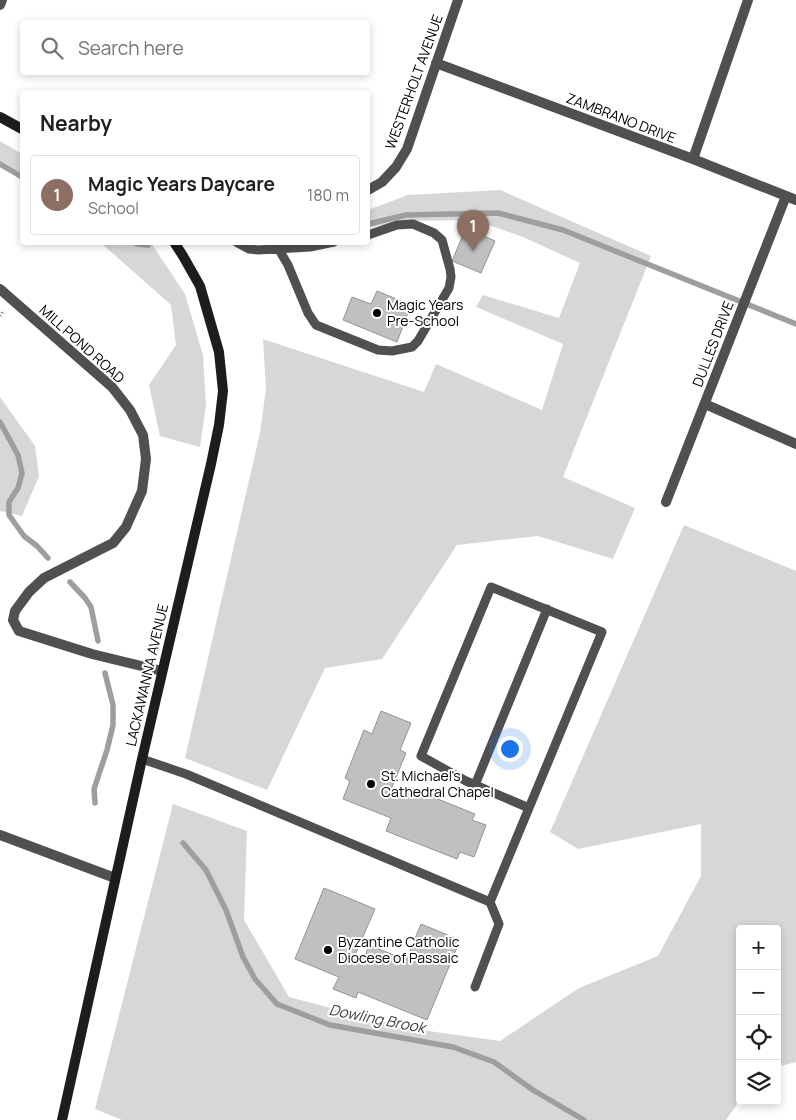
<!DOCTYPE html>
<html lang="en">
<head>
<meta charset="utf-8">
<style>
  body { margin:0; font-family:Manrope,sans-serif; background:#f6f6f6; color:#202124 }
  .controls { position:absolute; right:15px; bottom:15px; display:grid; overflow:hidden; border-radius:5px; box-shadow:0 2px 8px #0003 }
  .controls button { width:45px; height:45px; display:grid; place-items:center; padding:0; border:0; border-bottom:1px solid #e0e0e0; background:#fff; color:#202124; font:25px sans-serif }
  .you { position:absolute; left:509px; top:748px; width:18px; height:18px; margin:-12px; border:4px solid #fff; border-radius:50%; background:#1a73e8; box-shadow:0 0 0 8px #1a73e833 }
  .badge { display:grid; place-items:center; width:32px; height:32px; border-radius:50%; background:#000; color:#fff; font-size:16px; font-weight:700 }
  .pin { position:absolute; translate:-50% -41px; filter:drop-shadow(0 1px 2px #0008) }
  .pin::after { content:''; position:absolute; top:26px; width:18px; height:15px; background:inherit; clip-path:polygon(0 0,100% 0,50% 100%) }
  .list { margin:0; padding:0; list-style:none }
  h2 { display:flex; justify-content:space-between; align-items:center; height:65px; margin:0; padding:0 20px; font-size:21px }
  h2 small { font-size:16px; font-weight:400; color:#757577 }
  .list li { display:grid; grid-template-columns:32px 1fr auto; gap:15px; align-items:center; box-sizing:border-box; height:80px; margin:0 10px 10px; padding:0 10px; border:1px solid #e0e0e0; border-radius:5px }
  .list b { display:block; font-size:19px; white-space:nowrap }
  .list p { margin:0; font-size:16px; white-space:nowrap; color:#757577 }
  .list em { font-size:16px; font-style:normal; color:#757577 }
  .icon { flex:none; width:28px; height:28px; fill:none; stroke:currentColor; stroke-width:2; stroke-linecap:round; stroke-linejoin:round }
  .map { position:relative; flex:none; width:796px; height:1120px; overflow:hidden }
  .search { position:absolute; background:#fff; box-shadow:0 2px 8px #0003; left:20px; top:20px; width:350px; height:55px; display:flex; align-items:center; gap:12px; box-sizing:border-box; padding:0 18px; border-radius:5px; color:#757577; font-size:19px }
  .panel { position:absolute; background:#fff; box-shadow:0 2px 8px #0003; left:20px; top:90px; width:350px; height:155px; border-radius:5px }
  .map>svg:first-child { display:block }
  .green { fill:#d7d7d7 }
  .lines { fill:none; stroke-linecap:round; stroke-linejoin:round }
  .stream { stroke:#9e9e9e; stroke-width:5.5 }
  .building { fill:#c0c0c0; stroke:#949494 }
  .path { stroke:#727272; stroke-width:3; stroke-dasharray:1 2.5; stroke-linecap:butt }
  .lane { stroke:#505050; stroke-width:9 }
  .street { stroke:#505050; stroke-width:10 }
  .secondary { stroke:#1d1d1d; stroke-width:10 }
  .poi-dot { fill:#000; stroke:#fff; stroke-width:2 }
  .labels { text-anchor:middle; stroke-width:4; stroke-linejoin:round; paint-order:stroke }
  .street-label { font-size:14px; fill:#000; stroke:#fff }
  .poi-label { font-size:14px; fill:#000; stroke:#fff; text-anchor:start }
  .water-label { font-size:15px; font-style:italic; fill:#3f3f3f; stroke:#fff }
</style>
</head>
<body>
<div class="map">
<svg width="796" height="1120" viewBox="0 0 796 1120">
  <rect width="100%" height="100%" fill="#fff"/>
  <path class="green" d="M 0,141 L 22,154 L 22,177 L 0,164 Z
    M 500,190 L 651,256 L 563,477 L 635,508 L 613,559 L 538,536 L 457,545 L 382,659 L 325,668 L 267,790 L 185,758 L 260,433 L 266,389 L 263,339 L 424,392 L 436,364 L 542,410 L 563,344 L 476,307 L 483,295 L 559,318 L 580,263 L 523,237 L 475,220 L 406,221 L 368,228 L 368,210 L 408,195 Z
    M 101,243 L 151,243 L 185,294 L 203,355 L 206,405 L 200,447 L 160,436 L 149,385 L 176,345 L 171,305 Z
    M 0,397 L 35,446 L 39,476 L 22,516 L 0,511 Z
    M 684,525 L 796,571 L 796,1062 L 777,1067 L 777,929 L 740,929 L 740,1100 L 726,1120 L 122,1120 L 95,1109 L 173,804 L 247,831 L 244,920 L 289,997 L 407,1028 L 500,1041 L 579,988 L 658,956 L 701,876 L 701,824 L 578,849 L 550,832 Z"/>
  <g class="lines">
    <path class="stream" d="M 0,164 L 22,177
      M 368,224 L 406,215 L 498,213 L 563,230 L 796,324
      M 134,242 L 137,244 L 148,245
      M 0,422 L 18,455 L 22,473 L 18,488 L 9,502 L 9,515 L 24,536 L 37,546 L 48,558
      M 70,582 L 85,598 L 91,607 L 98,641
      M 95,803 L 94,789 L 107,750 L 113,725 L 113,705 L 105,673
      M 183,843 L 206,870 L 226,910 L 243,957 L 255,979 L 277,1004 L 330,1025 L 453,1047 L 494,1062 L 533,1090 L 584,1120"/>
  </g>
  <path class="building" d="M 466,228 L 495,241 L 481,273 L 452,261 Z
    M 377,291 L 411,305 L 397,342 L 343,320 L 352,297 L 371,304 Z
    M 381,711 L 411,723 L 400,750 L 406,753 L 390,792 L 404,797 L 408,787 L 475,814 L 472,820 L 486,825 L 474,857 L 460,852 L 457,859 L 386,831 L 391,818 L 343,799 L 350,781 L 345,778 L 364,730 L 372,734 Z
    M 324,888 L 375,909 L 355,955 L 364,959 L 369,945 L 406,960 L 421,924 L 460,940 L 427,1020 L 358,992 L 356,998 L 333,989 L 339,977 L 295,959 Z"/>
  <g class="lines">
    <path class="path" d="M 0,316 L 4,310"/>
    <path class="lane" d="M 236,242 L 249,249 L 258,250 L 310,247 L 334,242
      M 276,242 L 278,248 L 288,265 L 308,313 L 316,325 L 378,350 L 392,351 L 412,347 L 418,341 L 449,288 L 451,277 L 450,269 L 442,240 L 434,233 L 413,224 L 397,225 L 368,235
      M 142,759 L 186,774 L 490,902 L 602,632 L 491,587 L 421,756 L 466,781 L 529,808
      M 475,785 L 547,609
      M 475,987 L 499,924 L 490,902"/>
    <path class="street" d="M 0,5 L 2,0
      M 436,63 L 693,159 L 796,200
      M 693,159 L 748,0
      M 368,190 L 382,182 L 396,167 L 407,149 L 458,0
      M 0,289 L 112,387 L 130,410 L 143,435 L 146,459 L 142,491 L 126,527 L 113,543 L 44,578 L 29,592 L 15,611 L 13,620 L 19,631 L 92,654 L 162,671
      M 705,404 L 796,444
      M 666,502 L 786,196
      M 0,835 L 115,878"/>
    <path class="secondary" d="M 0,117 L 22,129
      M 62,1120 L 142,759 L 211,464 L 219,425 L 223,391 L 219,352 L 200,286 L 183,256 L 174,242"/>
  </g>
  <g class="poi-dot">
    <circle cx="377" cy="313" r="5"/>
    <circle cx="371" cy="784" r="5"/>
    <circle cx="328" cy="950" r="5"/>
  </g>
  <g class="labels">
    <g class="street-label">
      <text transform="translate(414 82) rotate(-70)" y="5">WESTERHOLT AVENUE</text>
      <text transform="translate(621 118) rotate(21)" y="5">ZAMBRANO DRIVE</text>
      <text transform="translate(82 344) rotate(42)" y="5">MILL POND ROAD</text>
      <text transform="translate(713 344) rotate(-69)" y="5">DULLES DRIVE</text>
      <text transform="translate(147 675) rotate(-77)" y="5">LACKAWANNA AVENUE</text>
    </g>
    <g class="poi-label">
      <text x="387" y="310">Magic Years<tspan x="387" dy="16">Pre-School</tspan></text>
      <text x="381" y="781">St. Michael's<tspan x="381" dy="16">Cathedral Chapel</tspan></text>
      <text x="338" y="947">Byzantine Catholic<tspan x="338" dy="16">Diocese of Passaic</tspan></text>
    </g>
    <g class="water-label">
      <text transform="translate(377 1019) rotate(11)" y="5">Dowling Brook</text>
    </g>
  </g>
</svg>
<div class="controls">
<button>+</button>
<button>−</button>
<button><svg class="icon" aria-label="locate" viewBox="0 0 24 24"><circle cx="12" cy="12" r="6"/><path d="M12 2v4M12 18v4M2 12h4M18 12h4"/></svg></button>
<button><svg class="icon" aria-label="layers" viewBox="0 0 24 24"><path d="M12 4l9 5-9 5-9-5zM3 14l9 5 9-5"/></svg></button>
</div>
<div class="you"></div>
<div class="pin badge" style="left:473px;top:251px;background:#8d6e63">1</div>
<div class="search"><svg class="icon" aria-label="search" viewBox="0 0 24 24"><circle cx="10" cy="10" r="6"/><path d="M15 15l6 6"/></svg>Search here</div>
<section class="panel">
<h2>Nearby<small></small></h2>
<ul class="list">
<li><span class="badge" style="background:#8d6e63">1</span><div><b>Magic Years Daycare</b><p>School</p></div><em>180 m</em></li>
</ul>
</section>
</div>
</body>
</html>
